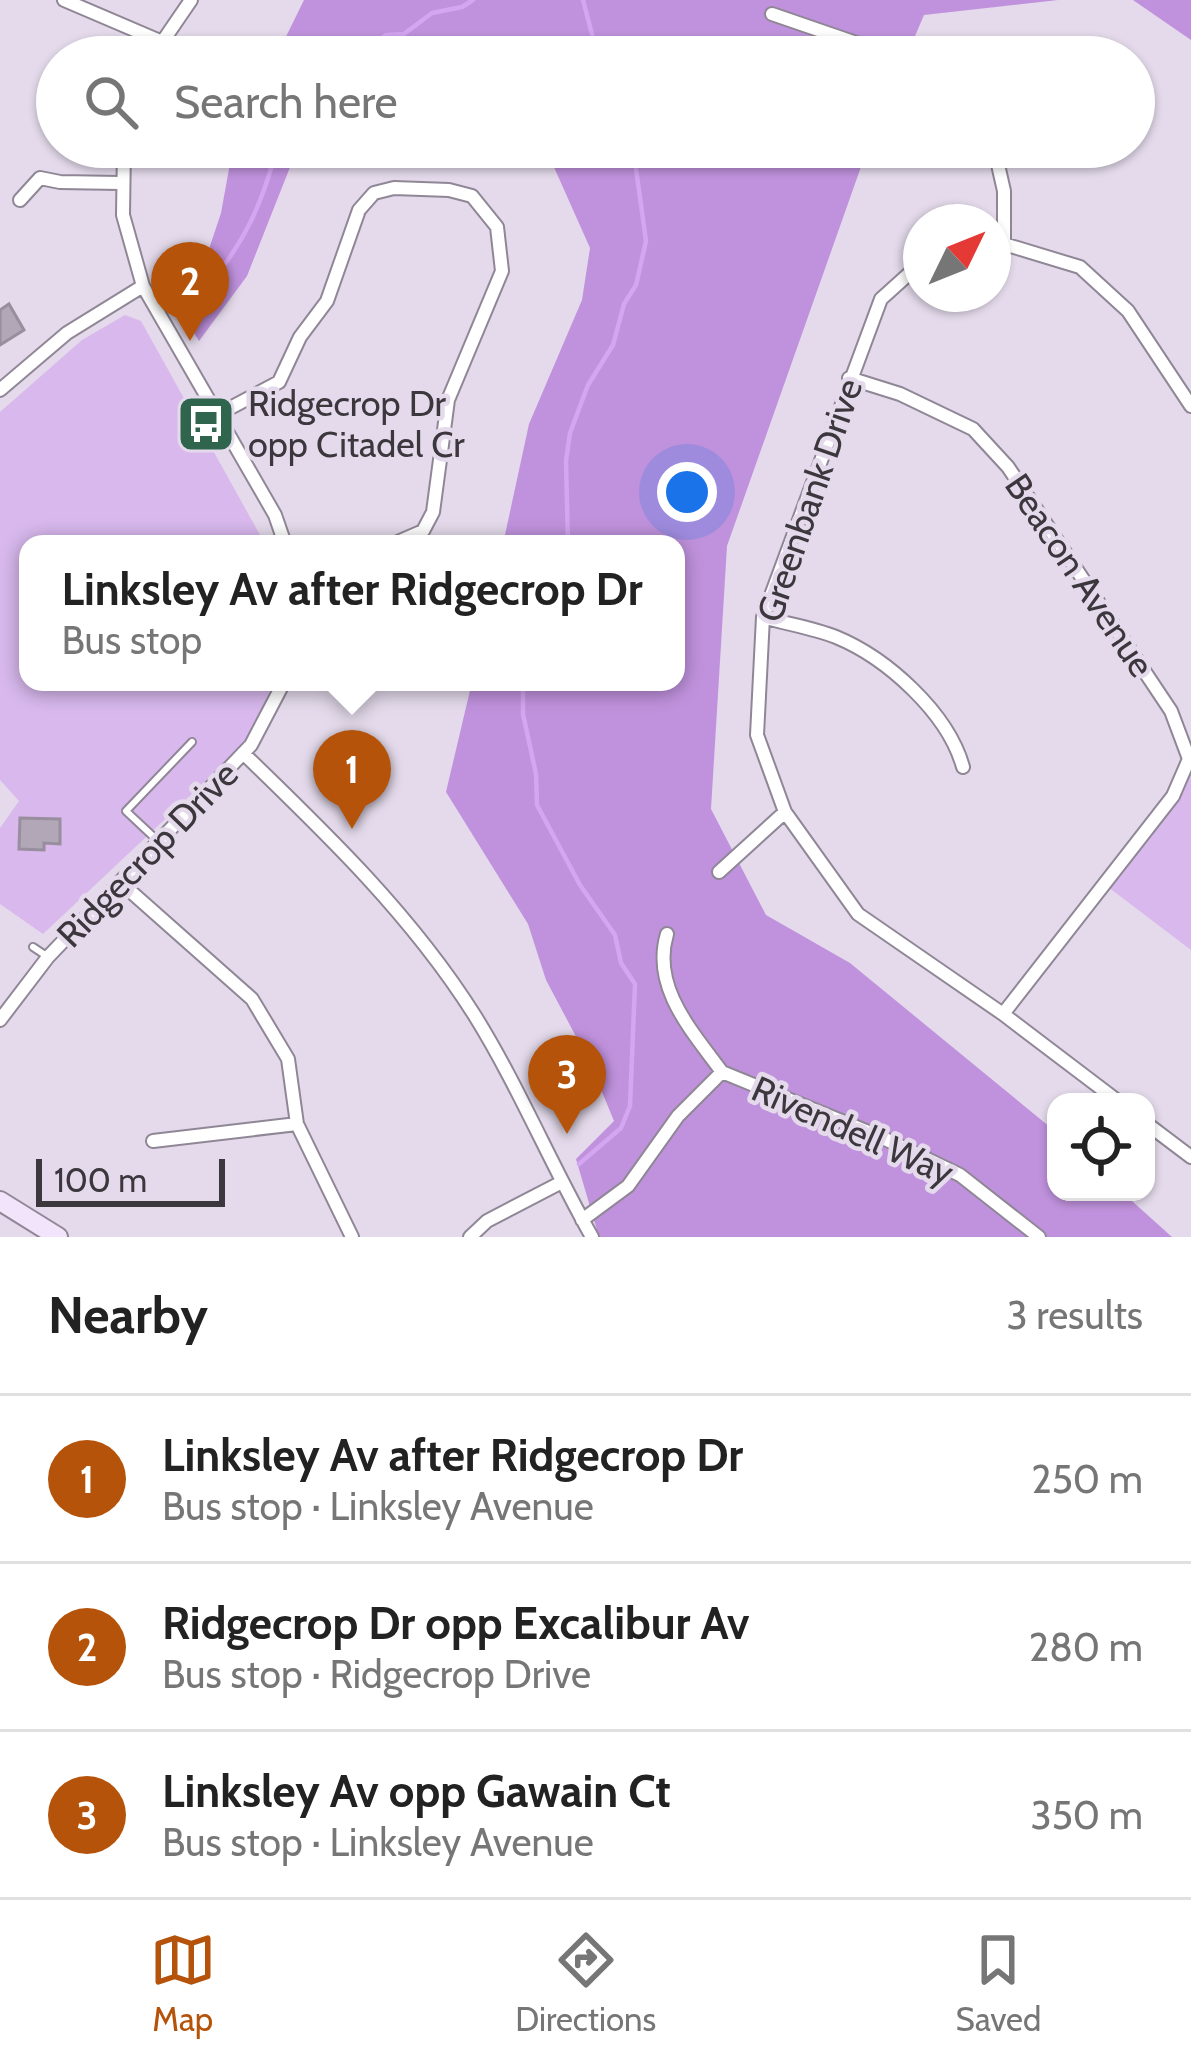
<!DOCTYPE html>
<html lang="en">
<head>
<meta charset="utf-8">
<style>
  body { margin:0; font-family:Cabin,sans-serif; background:#f2f2f2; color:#222 }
  .controls { position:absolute; right:36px; bottom:36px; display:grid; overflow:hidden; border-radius:24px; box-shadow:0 3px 9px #0004 }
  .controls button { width:108px; height:108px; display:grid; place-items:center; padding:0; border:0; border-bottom:3px solid #e0e0e0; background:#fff; color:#222; font:60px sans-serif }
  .compass { position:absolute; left:903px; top:204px; width:108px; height:108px; border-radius:50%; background:#fff; box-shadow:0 3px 9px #0004; rotate:47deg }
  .scale { position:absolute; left:36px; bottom:30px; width:189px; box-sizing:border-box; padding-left:12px; border:6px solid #3b373d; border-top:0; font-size:33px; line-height:42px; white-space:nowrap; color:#3b373d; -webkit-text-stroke:9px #e4daeb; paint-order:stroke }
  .you { position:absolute; left:687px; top:492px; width:42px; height:42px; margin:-30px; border:9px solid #fff; border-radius:50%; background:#1a73e8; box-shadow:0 0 0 18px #1a73e833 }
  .badge { display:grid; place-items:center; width:78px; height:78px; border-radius:50%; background:#b45309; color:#fff; font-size:39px; font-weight:700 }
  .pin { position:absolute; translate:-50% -99px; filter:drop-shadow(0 3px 6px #0008) }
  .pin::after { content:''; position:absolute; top:63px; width:42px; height:36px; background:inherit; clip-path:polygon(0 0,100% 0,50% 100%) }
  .popup { position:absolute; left:19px; top:535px; width:666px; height:156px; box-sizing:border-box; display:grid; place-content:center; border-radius:24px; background:#fff; filter:drop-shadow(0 3px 9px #0005); font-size:39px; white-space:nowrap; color:#767676 }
  .popup b { font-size:45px; color:#222 }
  .popup::after { content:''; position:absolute; left:50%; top:100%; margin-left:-24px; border:24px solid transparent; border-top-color:#fff }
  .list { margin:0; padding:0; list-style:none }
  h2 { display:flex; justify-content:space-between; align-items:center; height:156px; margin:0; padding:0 48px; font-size:51px }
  h2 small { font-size:39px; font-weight:400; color:#767676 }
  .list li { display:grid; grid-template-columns:78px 1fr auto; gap:36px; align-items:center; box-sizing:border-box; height:168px; padding:0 48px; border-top:3px solid #e0e0e0 }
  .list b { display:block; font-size:45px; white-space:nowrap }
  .list p { margin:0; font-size:39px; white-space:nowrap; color:#767676 }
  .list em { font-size:39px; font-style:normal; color:#767676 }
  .icon { flex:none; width:66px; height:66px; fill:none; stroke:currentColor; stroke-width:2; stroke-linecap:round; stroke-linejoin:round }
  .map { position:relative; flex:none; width:1191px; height:1237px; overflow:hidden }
  .search { position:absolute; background:#fff; box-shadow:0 3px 9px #0004; left:36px; right:36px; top:36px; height:132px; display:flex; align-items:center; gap:30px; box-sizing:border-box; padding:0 42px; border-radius:66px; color:#767676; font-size:45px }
  .sheet { height:660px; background:#fff }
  nav { display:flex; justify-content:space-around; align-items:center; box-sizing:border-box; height:168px; border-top:3px solid #e0e0e0; background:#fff; font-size:33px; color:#767676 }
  nav a { display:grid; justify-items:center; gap:6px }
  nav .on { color:#b45309 }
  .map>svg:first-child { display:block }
  .green { fill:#d8b8ed }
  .forest { fill:#c092dd }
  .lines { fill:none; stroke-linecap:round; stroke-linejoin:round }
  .stream { stroke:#d4a5f1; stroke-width:4.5 }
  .building { fill:#b1a7b7; stroke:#988e9e; stroke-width:3 }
  .service-casing { stroke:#908796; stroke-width:10 }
  .minor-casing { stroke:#908796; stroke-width:16 }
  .secondary-casing { stroke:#908796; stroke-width:22 }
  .service { stroke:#fff; stroke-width:6 }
  .minor { stroke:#fff; stroke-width:12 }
  .secondary { stroke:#f2e4fb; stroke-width:18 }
  .labels { text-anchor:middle; stroke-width:9; stroke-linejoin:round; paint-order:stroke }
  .poi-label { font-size:36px; fill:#3b373d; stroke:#e4daeb; text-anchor:start }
  .street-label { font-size:36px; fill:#3b373d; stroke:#e4daeb }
</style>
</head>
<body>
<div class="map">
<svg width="1191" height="1237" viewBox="0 0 1191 1237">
  <rect width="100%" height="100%" fill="#e4daeb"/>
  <path class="green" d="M 125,315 L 141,321 L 265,544 L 28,544 L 28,682 L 274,682 L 246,743 L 43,934 L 0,904 L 0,828 L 19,801 L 0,780 L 0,412 L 82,340 Z
    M 1191,765 L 1191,950 L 1108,887 L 1183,789 Z"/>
  <path class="forest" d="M 304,0 L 1058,0 L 924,15 L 906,57 L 276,57 Z
    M 1134,0 L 1191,0 L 1191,40 L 1133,0 Z
    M 233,147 L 298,147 L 247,276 L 199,341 L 167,288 L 208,252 L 221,213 Z
    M 545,147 L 868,147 L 727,546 L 711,809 L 766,915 L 850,963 L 1056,1132 L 1056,1192 L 1122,1192 L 1172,1237 L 599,1237 L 576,1159 L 614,1121 L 590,1063 L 546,980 L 528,924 L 446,792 L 472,682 L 676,682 L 676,544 L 503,544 L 529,424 L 582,300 L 590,248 Z"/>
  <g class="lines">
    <path class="stream" d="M 583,0 L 598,57
      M 356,57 L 386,35 L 404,34 L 432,13 L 462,7 L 473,0
      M 205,290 C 244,243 262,206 277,147
      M 568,544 L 566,461 L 570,433 L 588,385 L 613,345 L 624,304 L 636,285 L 646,241 L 633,147
      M 523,682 L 523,714 L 536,774 L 537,805 L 580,885 L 615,935 L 621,963 L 635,984 L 630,1106 L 621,1128 L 579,1164"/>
  </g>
  <path class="building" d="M 9,304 L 24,330 L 0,345 L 0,310 Z
    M 20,818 L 60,819 L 60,844 L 44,843 L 44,850 L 19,849 Z"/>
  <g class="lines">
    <defs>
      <path id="service" d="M 159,842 L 126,811 L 192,742
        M 33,947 L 48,957"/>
      <path id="minor" d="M 64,0 L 160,41
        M 772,14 L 897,57
        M 152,57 L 191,0
        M 124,147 L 123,215 L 143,286 L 275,515 L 285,544
        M 994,147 L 1004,191 L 1004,244
        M 20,200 L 40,178 L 60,182 L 120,183
        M 993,245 L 1004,244 L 1080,267 L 1128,311 L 1191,406
        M 921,263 L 881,299 L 763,617 L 757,735 L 785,812 L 858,914 L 1003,1014 L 1119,1102
        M 849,378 L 900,394 L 973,429 L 1008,467 L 1171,711 L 1189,759 L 1173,796 L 1003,1014
        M 0,390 L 67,333 L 143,286
        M 217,415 L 279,382 L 300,337 L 327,301 L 359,210 L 374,193 L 394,188 L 449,190 L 472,196 L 497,227 L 502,271 L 448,400 L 433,512 L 423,531 L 393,544
        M 763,617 C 787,624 813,628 836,637 C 887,658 948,713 963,767
        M 243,753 C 328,835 412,916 475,1016 C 519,1087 551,1165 592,1237
        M 719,872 L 785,812
        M 120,882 L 252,999 L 288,1059 L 297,1124 L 352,1237
        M 667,934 C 651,987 692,1031 722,1072
        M 0,1020 L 48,957 L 251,745 L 284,682
        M 722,1072 L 883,1138 L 960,1175 L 1039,1237
        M 1146,1123 L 1191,1157
        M 153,1141 L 297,1124
        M 582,1220 L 628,1186 L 678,1116 L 722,1072
        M 470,1237 L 487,1221 L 562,1182"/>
      <path id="secondary" d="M 0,1201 L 58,1237"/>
    </defs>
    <use href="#service" class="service-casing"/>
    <use href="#minor" class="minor-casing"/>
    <use href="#secondary" class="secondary-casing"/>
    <use href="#service" class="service"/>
    <use href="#minor" class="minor"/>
    <use href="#secondary" class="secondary"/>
  </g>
  <defs>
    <symbol id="bus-square" viewBox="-11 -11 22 22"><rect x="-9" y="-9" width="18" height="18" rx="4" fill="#2e654c" stroke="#e4daeb"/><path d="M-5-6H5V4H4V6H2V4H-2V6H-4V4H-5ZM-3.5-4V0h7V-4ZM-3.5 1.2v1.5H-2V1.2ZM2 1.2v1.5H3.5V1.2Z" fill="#fff"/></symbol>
  </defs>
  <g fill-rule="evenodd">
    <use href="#bus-square" x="173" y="391" width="66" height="66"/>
  </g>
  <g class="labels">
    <g class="poi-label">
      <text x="248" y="416">Ridgecrop Dr<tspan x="248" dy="41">opp Citadel Cr</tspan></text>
    </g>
    <g class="street-label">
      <text transform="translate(809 500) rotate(-71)" y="13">Greenbank Drive</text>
      <text transform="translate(1080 575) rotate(56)" y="13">Beacon Avenue</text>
      <text transform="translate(147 854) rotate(-46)" y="13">Ridgecrop Drive</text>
      <text transform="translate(853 1130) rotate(24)" y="13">Rivendell Way</text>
    </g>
  </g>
</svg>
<div class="controls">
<button><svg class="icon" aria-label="locate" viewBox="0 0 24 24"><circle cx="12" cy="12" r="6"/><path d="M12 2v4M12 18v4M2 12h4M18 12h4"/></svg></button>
</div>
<svg class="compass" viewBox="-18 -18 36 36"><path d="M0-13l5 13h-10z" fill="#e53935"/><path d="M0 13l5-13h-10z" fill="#767676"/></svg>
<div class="scale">100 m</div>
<div class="you"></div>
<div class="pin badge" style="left:352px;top:829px">1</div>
<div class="popup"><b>Linksley Av after Ridgecrop Dr</b>Bus stop</div>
<div class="pin badge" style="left:190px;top:341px">2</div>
<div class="pin badge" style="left:567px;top:1134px">3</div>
<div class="search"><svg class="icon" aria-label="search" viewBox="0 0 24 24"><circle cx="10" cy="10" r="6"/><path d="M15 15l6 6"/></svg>Search here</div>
</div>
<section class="sheet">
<h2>Nearby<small>3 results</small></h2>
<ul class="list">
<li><span class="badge">1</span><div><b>Linksley Av after Ridgecrop Dr</b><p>Bus stop · Linksley Avenue</p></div><em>250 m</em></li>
<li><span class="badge">2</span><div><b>Ridgecrop Dr opp Excalibur Av</b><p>Bus stop · Ridgecrop Drive</p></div><em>280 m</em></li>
<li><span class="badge">3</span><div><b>Linksley Av opp Gawain Ct</b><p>Bus stop · Linksley Avenue</p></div><em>350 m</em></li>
</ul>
</section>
<nav>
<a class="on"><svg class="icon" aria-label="map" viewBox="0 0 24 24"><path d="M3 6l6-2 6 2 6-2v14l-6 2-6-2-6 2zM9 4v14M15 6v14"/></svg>Map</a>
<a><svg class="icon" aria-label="directions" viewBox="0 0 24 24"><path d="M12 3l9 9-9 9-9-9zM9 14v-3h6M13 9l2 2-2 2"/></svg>Directions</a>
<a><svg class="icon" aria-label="saved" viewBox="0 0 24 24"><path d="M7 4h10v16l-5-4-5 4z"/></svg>Saved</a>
</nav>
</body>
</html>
